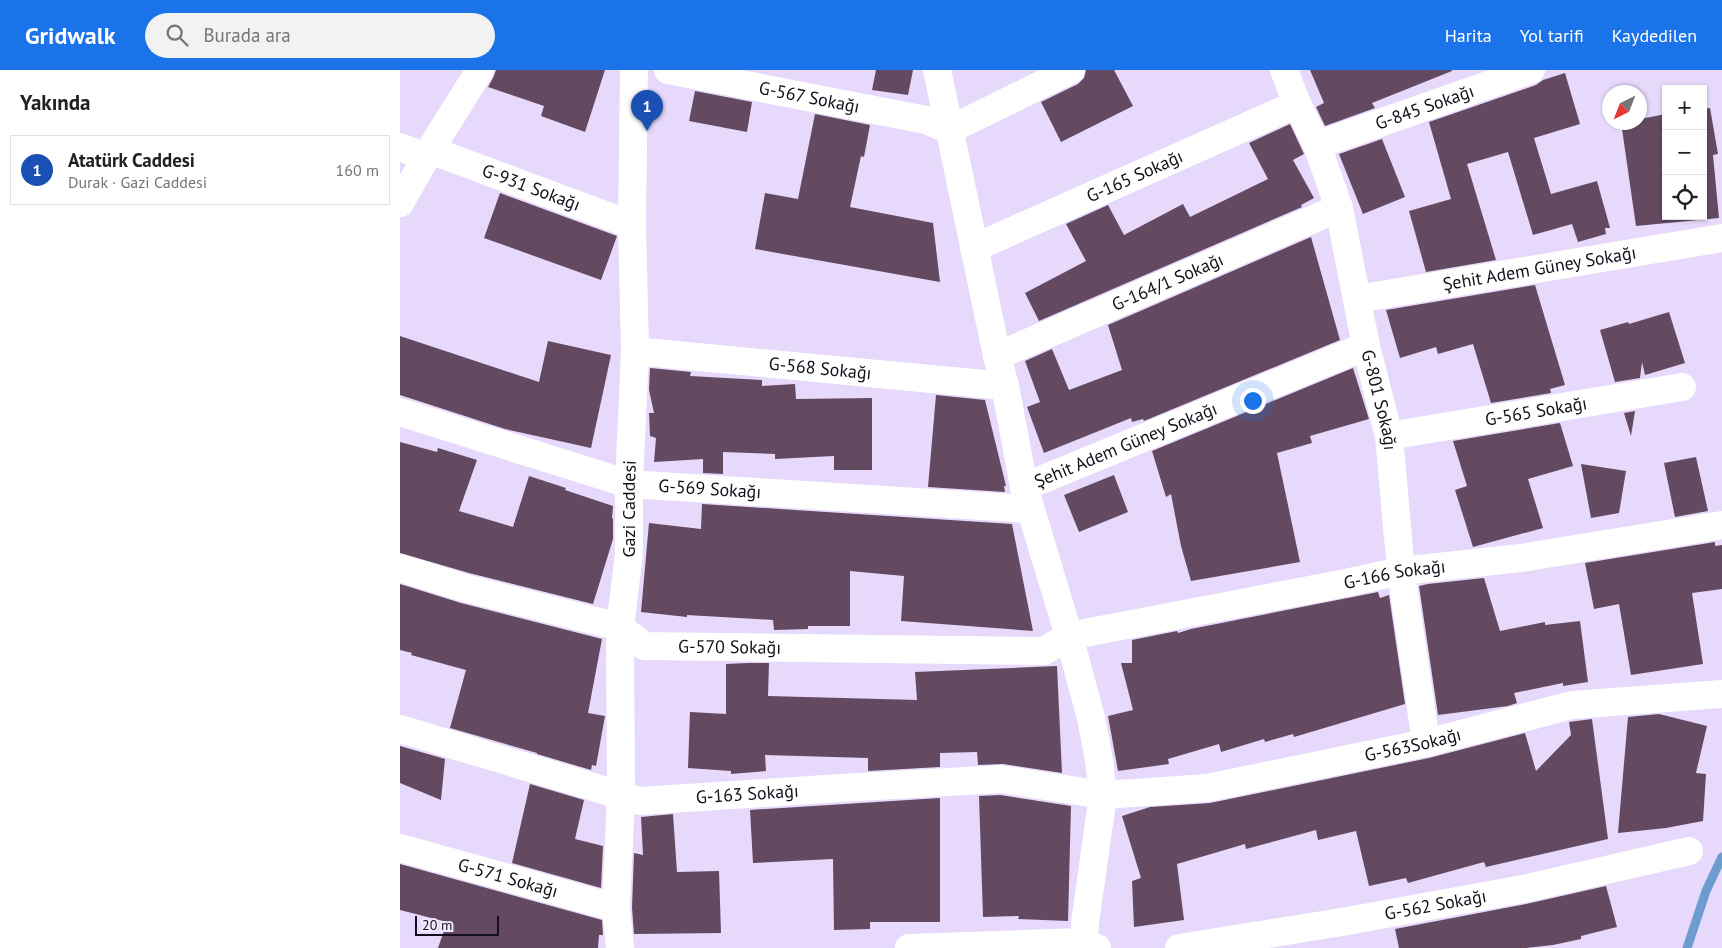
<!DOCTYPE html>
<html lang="tr">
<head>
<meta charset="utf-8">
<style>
  body { margin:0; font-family:"PT Sans",sans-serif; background:#f2f2f2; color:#202124 }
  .controls { position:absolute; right:15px; top:15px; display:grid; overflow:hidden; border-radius:0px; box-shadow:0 1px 4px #0004 }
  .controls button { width:45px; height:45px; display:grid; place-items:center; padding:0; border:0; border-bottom:1px solid #e0e0e0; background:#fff; color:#202124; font:25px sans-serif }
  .compass { position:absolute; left:1202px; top:15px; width:45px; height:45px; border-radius:50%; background:#fff; box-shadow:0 1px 4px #0004; rotate:222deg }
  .scale { position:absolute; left:15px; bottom:12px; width:84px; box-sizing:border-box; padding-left:5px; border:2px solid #140f1a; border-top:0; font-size:14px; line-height:18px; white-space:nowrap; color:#140f1a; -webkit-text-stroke:4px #f1e9fe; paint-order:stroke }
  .you { position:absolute; left:852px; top:330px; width:18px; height:18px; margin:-12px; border:4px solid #fff; border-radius:50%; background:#1a73e8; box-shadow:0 0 0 8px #1a73e833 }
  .badge { display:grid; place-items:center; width:32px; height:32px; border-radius:50%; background:#1a73e8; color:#fff; font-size:16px; font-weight:700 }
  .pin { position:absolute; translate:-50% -41px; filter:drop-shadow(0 1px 2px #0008) }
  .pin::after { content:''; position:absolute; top:26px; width:18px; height:15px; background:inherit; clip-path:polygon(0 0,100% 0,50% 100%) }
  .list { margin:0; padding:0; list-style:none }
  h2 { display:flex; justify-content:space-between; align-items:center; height:65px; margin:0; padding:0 20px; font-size:21px }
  h2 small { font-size:16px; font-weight:400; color:#757577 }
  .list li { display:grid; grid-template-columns:32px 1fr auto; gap:15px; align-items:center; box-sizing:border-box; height:70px; margin:0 10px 10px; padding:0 10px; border:1px solid #e0e0e0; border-radius:0px }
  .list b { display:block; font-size:19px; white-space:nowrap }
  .list p { margin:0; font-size:16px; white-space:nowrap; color:#757577 }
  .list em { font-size:16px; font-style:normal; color:#757577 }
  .icon { flex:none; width:28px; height:28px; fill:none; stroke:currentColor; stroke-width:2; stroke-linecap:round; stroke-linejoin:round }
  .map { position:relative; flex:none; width:1322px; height:878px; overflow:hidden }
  header { display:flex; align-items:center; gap:30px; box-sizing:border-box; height:70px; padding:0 25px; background:#1a73e8; color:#fff }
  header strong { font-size:24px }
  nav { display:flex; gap:28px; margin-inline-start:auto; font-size:18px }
  .search { width:350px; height:45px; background:#f2f2f2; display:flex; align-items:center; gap:12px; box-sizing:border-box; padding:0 18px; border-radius:28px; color:#757577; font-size:19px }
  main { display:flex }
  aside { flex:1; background:#fff }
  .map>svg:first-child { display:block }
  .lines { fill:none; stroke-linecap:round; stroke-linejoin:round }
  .stream { stroke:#6e9ccf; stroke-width:9 }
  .building { fill:#634a61 }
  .minor { stroke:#fff; stroke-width:28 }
  .tertiary { stroke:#fff; stroke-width:28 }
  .labels { text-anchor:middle; stroke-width:5; stroke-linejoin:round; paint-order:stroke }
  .street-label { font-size:18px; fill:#140f1a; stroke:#f1e9fe }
</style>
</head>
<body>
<header>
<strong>Gridwalk</strong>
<div class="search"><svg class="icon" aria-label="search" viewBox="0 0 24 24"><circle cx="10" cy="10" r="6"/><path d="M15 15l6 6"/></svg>Burada ara</div>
<nav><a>Harita</a><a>Yol tarifi</a><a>Kaydedilen</a></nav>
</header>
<main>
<aside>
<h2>Yakında<small></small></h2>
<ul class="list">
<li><span class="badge" style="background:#1a4fb4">1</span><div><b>Atatürk Caddesi</b><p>Durak · Gazi Caddesi</p></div><em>160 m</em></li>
</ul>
</aside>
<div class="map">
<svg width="1322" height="878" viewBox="0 0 1322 878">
  <rect width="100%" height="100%" fill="#e6d9fb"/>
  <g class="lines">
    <path class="stream" d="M 1287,878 L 1306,821 L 1322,787"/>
  </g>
  <path class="building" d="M 96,0 L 205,0 L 185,62 L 141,46 L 144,36 L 88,17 L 93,8 Z
    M 476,0 L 513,0 L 508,25 L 472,20 Z
    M 686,0 L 714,0 L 733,36 L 661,72 L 641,32 L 678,14 L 684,8 Z
    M 910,0 L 1052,0 L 1052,1 L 972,33 L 975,38 L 925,56 L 916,37 L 924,33 Z
    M 1165,3 L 1180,54 L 1134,68 L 1151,124 L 1197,111 L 1210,158 L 1205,158 L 1206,164 L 1178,172 L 1172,154 L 1133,165 L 1108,82 L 1067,94 L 1096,190 L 1026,202 L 1009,141 L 1051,129 L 1029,52 L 1136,15 L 1143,10 Z
    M 295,21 L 352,32 L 347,62 L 289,51 Z
    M 1310,38 L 1318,84 L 1313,85 L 1319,148 L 1236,156 L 1221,52 L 1240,52 L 1240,49 L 1266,44 L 1266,146 L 1303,146 L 1303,39 Z
    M 415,44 L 470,55 L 464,87 L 461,86 L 450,137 L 533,153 L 540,212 L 355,179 L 365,123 L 398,129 Z
    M 890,54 L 904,84 L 893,90 L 914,128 L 901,135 L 902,137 L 639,251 L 625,223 L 686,191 L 666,154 L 708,135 L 724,165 L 783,134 L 790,147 L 868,109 L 849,73 Z
    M 982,69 L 1005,127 L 963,144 L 939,84 Z
    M 100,123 L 217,166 L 201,210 L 84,168 Z
    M 911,167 L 940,270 L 744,351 L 743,349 L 732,352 L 731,348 L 644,383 L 627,337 L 640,332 L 625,291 L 652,279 L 669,320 L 722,300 L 708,255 Z
    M 1135,215 L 1165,315 L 1150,319 L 1151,323 L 1091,333 L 1073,274 L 1038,284 L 1036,277 L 1000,288 L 986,240 Z
    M 1269,242 L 1285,293 L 1245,305 L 1242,292 L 1240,308 L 1215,312 L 1200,260 L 1228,252 L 1229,254 Z
    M 0,266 L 139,312 L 148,271 L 211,285 L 191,378 L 105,359 L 0,325 Z
    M 250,298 L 291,302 L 290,306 L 362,310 L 362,316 L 395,314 L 396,329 L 472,328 L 472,400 L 434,400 L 434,386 L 375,389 L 375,384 L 323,382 L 323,404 L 303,403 L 303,389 L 254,392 L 256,368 L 250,366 L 249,343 L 254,343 L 249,320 Z
    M 953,298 L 969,349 L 910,366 L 912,373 L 877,383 L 900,492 L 791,511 L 781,476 L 771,424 L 766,427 L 752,381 Z
    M 536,325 L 585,330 L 606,416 L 604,416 L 605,422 L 528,417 Z
    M 1235,341 L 1231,366 L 1224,343 Z
    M 1160,353 L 1173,396 L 1128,409 L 1143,458 L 1073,477 L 1055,420 L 1067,416 L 1053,371 Z
    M 0,372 L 37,382 L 38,378 L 77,390 L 59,441 L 113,457 L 129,406 L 166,418 L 165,420 L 213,436 L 212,448 L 213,449 L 213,469 L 193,534 L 69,503 L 0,483 Z
    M 1296,387 L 1308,441 L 1275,447 L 1264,393 Z
    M 1181,394 L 1226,401 L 1219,443 L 1191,448 Z
    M 714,405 L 728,442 L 679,462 L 664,425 Z
    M 302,434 L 612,454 L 633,561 L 501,551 L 504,506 L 450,501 L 450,556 L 408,556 L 408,559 L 374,560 L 373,550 L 287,545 L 287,547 L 241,542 L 249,453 L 301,459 Z
    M 1315,472 L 1315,476 L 1322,475 L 1322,519 L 1292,523 L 1303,594 L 1231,605 L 1219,534 L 1194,539 L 1185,493 Z
    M 1084,508 L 1100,561 L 1145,552 L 1145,555 L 1180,551 L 1188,612 L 1163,616 L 1163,613 L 1114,623 L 1117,633 L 1108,636 L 1038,645 L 1019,516 L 1028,514 Z
    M 0,514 L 61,533 L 202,569 L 188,643 L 205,646 L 196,696 L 192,695 L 191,700 L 137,684 L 137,683 L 50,658 L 66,600 L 11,585 L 12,583 L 0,580 Z
    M 978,522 L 980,528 L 989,525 L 1005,634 L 894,667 L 893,664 L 865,672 L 864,669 L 821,682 L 819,674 L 768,689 L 769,694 L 718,701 L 708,646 L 733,640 L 721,593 L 732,593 L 732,570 L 777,561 L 778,563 L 791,559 Z
    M 348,593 L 369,593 L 368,626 L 517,630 L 515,602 L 657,596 L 662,703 L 603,694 L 578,695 L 577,682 L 540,683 L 540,697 L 468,701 L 468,688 L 365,685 L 366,701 L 331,704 L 331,701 L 288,698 L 290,642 L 326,644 L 326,594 Z
    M 1259,644 L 1307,656 L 1296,703 L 1306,704 L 1303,751 L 1266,758 L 1218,763 L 1228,647 Z
    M 1192,649 L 1208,769 L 1086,797 L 1084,792 L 1008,813 L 1006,808 L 969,816 L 956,761 L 918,770 L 916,760 L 846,779 L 845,774 L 777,794 L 784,850 L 734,857 L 732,811 L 741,808 L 722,746 L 750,737 L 810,733 L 1029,688 L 1125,663 L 1136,701 L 1171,665 L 1169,652 Z
    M 0,676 L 45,689 L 41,730 L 0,713 Z
    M 130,714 L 184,730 L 175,769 L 203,776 L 201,818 L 112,793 Z
    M 600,725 L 671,736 L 668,851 L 618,849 L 619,846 L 583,847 L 579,726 Z
    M 540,728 L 540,852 L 470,852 L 470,859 L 434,860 L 433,789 L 353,793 L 350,740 Z
    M 273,744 L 277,802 L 319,801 L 321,863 L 234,864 L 232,838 L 234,783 L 243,785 L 241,747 Z
    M 0,794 L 202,850 L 203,865 L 199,865 L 198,878 L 38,878 L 47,852 L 0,840 Z
    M 1206,816 L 1217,857 L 1181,866 L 1181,869 L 1153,875 L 1126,878 L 999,878 L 995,859 L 1126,834 Z"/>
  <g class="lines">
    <g class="minor">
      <path id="s1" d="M 268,0 L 526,50 L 549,60 L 671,0"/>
      <path d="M 537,0 L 597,286 L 605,316 L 624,417 L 669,566 L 691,648 L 699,690 L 703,725 L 685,853 L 683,878"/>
      <path id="s2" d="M 884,0 L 897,34 L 917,75 L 939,138 L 966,276 L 989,366 L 1001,501 L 1026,673"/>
      <path id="s3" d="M 917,75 L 1131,0"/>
      <path d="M 0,77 L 25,87"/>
      <path id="s4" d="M 30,80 L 232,155"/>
      <path id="s5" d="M 574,178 L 897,34"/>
      <path id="s6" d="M 957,229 L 1322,168"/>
      <path id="s7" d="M 235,281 L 605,316"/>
      <path id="s8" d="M 597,286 L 939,138"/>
      <path id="s9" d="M 0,342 L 229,414 L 630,439"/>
      <path id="s10" d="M 989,366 L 1282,317"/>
      <path id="s11" d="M 624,417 L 966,276"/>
      <path id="s12" d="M 0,498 L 65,518 L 220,557 L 244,576 L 644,581 L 669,566 L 946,513 L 1001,501 L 1121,488 L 1322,455"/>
      <path id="s13" d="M 0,659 L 240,731 L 441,718 L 601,709 L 703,725 L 807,718 L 1026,673 L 1172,635 L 1322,624"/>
      <path id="s14" d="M 0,778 L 216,838"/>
      <path id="s15" d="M 220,878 L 216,838 L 221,725 L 220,557 L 229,483 L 229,414 L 235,281 L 232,155 L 234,0"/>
      <path d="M 509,878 L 683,872 L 697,878"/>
      <path id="s16" d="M 779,878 L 942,852 L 1123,819 L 1289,781"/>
    </g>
    <path class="tertiary" d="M 0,133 L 30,80 L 80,0"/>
  </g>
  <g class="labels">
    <g class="street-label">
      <text dy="6" stroke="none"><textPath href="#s1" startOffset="144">G-567 Sokağı</textPath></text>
      <text dy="6" stroke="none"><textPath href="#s3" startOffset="114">G-845 Sokağı</textPath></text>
      <text dy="6" stroke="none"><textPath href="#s5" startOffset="176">G-165 Sokağı</textPath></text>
      <text dy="6" stroke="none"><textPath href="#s4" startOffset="108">G-931 Sokağı</textPath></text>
      <text dy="6" stroke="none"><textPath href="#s6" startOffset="185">Şehit Adem Güney Sokağı</textPath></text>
      <text dy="6" stroke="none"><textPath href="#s8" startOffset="186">G-164/1 Sokağı</textPath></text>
      <text dy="6" stroke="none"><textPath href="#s7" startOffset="186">G-568 Sokağı</textPath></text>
      <text dy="6" stroke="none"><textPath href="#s2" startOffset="345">G-801 Sokağı</textPath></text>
      <text dy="6" stroke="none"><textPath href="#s10" startOffset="149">G-565 Sokağı</textPath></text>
      <text dy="6" stroke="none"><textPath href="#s11" startOffset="110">Şehit Adem Güney Sokağı</textPath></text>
      <text dy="6" stroke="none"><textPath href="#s9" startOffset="321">G-569 Sokağı</textPath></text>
      <text dy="6" stroke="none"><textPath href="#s15" startOffset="440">Gazi Caddesi</textPath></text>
      <text dy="6" stroke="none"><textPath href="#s12" startOffset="1019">G-166 Sokağı</textPath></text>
      <text dy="6" stroke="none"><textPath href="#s12" startOffset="344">G-570 Sokağı</textPath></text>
      <text dy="6" stroke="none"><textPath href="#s13" startOffset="1030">G-563Sokağı</textPath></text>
      <text dy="6" stroke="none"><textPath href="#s13" startOffset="358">G-163 Sokağı</textPath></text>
      <text dy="6" stroke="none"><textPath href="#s14" startOffset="112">G-571 Sokağı</textPath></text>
      <text dy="6" stroke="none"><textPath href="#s16" startOffset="260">G-562 Sokağı</textPath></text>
    </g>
  </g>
</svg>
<div class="controls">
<button>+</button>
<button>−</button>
<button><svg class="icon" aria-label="locate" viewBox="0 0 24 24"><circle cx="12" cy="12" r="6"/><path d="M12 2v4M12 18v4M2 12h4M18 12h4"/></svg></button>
</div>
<svg class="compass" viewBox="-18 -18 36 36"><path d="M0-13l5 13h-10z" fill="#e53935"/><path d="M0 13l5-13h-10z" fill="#757577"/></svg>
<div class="scale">20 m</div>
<div class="you"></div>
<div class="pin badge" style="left:247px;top:61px;background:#1a4fb4">1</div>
</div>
</main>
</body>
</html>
